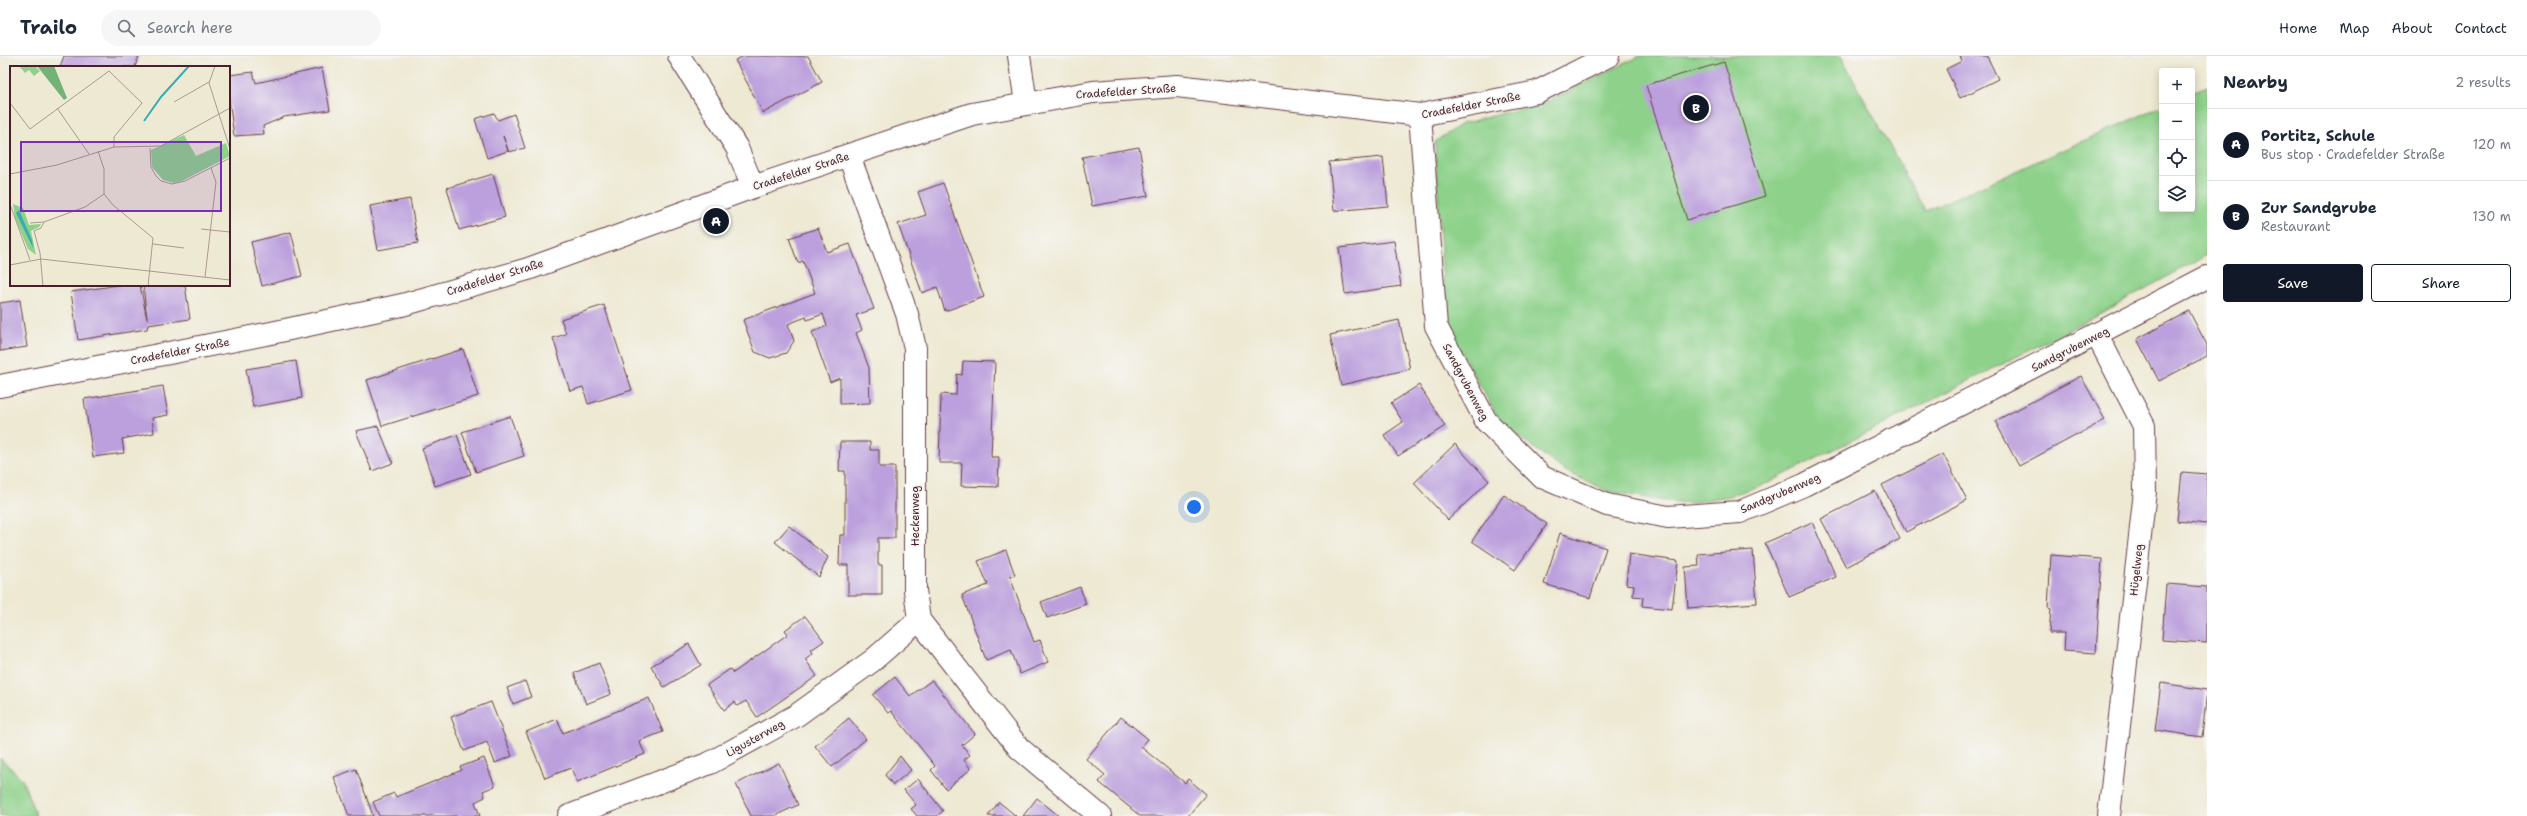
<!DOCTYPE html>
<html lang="en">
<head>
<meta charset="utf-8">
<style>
  body { margin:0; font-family:"Shantell Sans",sans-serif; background:#f6f6f7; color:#1f2937 }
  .controls { position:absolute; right:12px; top:12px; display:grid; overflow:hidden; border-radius:4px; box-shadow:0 2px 10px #0003 }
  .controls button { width:36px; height:36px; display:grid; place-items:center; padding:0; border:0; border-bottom:1px solid #e0e1e3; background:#fff; color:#1f2937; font:20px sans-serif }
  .you { position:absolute; left:1194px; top:451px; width:14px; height:14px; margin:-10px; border:3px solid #fff; border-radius:50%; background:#1a73e8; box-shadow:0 0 0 6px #1a73e833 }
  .badge { display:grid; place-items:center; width:26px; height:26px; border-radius:50%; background:#111827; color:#fff; font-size:13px; font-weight:700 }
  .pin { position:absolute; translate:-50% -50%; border:2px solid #fff; box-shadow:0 1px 4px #0006 }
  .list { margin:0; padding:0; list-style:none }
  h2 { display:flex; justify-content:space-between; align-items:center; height:52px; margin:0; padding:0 16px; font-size:17px }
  h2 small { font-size:13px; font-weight:400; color:#747a83 }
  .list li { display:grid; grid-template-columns:26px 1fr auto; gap:12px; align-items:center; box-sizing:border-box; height:72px; padding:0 16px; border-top:1px solid #e0e1e3 }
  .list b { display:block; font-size:15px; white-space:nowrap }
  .list p { margin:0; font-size:13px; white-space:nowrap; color:#747a83 }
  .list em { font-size:13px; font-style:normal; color:#747a83 }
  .actions { display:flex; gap:8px; padding:12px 16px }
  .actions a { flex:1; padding:9px 0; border:1px solid #111827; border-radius:4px; text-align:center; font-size:14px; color:#111827 }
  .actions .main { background:#111827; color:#fff }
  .icon { flex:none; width:22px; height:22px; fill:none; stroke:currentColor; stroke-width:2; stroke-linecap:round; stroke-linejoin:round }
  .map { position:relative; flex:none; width:2207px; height:760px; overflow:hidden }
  header { display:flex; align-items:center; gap:24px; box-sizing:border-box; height:56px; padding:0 20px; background:#fff; border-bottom:1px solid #e0e1e3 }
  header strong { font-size:19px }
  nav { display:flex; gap:22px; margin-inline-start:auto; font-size:14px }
  .search { width:280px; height:36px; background:#f6f6f7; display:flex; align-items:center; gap:10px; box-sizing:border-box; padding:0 14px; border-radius:22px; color:#747a83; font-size:15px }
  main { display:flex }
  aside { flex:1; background:#fff }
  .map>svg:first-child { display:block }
  .green { fill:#8dd18a; stroke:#6c785a }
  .building { fill:#bca0dd }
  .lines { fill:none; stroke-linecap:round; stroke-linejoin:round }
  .minor-casing { stroke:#633d44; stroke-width:24 }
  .minor { stroke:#fff; stroke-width:22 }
  .labels { text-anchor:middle; stroke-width:3.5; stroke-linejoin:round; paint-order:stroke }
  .street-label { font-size:11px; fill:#4a1f2b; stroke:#f6f6f2 }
  .inset-river { fill:none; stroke:#3aacb2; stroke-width:2 }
  .inset-road { fill:none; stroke:#ac9890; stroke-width:1 }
  .view { fill:#7b2cbf; fill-opacity:0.15; stroke:#7b2cbf; stroke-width:2 }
  .inset-edge { fill:none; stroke:#4a1f2b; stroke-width:2 }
</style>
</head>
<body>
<header>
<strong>Trailo</strong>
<div class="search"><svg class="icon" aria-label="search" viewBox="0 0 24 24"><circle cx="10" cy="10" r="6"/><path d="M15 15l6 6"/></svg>Search here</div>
<nav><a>Home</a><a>Map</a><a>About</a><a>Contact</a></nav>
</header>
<main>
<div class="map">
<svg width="2207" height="760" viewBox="0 0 2207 760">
  <rect width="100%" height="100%" fill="#f6f6f2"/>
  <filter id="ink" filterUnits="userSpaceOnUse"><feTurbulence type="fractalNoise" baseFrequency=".025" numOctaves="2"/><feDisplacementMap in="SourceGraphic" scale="8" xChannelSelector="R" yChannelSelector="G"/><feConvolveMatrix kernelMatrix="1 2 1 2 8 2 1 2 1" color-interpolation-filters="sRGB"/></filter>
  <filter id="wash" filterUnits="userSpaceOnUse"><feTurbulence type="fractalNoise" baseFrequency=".012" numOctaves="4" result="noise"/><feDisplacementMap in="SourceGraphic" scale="16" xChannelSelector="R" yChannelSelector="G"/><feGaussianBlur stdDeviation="0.9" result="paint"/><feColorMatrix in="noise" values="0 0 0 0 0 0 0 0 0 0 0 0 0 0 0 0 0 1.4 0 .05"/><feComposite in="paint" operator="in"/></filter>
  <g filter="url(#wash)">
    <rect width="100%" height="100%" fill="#eee9d3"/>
    <path class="green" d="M 1640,0 L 1841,0 L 1925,155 L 2162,50 L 2162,153 L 2192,153 L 2192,36 L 2207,30 L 2207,199 L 2075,271 L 1768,427 L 1729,440 L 1689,447 L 1657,444 L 1608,435 L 1565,415 L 1501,367 L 1448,272 L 1443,230 L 1435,86 L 1461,68 L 1547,46 Z
      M 0,702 L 22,723 L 36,760 L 0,760 Z"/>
    <g id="blocks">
      <path class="building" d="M 64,0 L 139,0 L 135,11 L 60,11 Z
        M 744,0 L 808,0 L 822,26 L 763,57 L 735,4 Z
        M 1960,0 L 1987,0 L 1998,23 L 1960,42 L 1946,13 L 1962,5 Z
        M 1724,6 L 1765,140 L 1687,164 L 1646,29 Z
        M 322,12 L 330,54 L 284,61 L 263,70 L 264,78 L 234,80 L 229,44 L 229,19 L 253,16 L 256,27 Z
        M 494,57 L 498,64 L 514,58 L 525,92 L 509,96 L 503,80 L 508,95 L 487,102 L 475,63 Z
        M 1139,91 L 1148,140 L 1092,150 L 1082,101 Z
        M 1383,101 L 1388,150 L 1334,155 L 1329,106 Z
        M 493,118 L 505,161 L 459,174 L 447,132 Z
        M 943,127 L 984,241 L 945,255 L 937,231 L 922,237 L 898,168 L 926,159 L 918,136 Z
        M 410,143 L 418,187 L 378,194 L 370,150 Z
        M 818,172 L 827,196 L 850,188 L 874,253 L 856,259 L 862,274 L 856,277 L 869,312 L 870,347 L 840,348 L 840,322 L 830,326 L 812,276 L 827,270 L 823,258 L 807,264 L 806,261 L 788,268 L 794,285 L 786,297 L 770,302 L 755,296 L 743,264 L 815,237 L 803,205 L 798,207 L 789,182 Z
        M 291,176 L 302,220 L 262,230 L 251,186 Z
        M 1394,185 L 1401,230 L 1345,238 L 1339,192 Z
        M 120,229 L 140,229 L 147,263 L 143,229 L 185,229 L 190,263 L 148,269 L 147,273 L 78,284 L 71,236 Z
        M 20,244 L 27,291 L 0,295 L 0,247 Z
        M 604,249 L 632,334 L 588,348 L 583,331 L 570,335 L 553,282 L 566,278 L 561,263 Z
        M 2189,255 L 2207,289 L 2207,300 L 2159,325 L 2137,283 Z
        M 1399,264 L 1410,313 L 1341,329 L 1330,279 Z
        M 463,293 L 478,340 L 382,370 L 367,324 Z
        M 296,305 L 302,342 L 253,351 L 246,313 Z
        M 963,305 L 995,306 L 991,401 L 999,401 L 998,431 L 961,430 L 962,407 L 939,407 L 941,338 L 956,339 L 957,318 L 962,319 Z
        M 2081,320 L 2105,364 L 2019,410 L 1995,365 Z
        M 1419,329 L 1445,370 L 1398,400 L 1384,379 L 1403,366 L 1391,347 Z
        M 163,330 L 168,359 L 152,362 L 154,377 L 122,383 L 124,397 L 93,401 L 84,343 Z
        M 510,360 L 524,400 L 476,416 L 462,376 Z
        M 378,370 L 393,407 L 372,415 L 356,375 Z
        M 457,379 L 471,418 L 435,430 L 422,392 Z
        M 840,386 L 870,386 L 870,394 L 879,394 L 879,411 L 895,411 L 895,482 L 878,482 L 878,509 L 882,509 L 882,539 L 848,539 L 848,509 L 839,509 L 840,479 L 845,479 L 845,415 L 839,415 Z
        M 1455,388 L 1489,425 L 1448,464 L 1414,427 Z
        M 1943,398 L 1967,444 L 1906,476 L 1882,429 Z
        M 2182,416 L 2207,418 L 2207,468 L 2177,465 Z
        M 1875,435 L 1900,483 L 1846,511 L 1821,463 Z
        M 1504,439 L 1547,468 L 1515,514 L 1472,485 Z
        M 1812,466 L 1836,521 L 1789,541 L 1765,487 Z
        M 789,470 L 828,501 L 819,521 L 775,486 Z
        M 1560,477 L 1606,492 L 1590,542 L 1544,528 Z
        M 1006,494 L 1015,519 L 1010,521 L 1034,586 L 1040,584 L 1048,606 L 1020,618 L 1011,594 L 986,604 L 962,539 L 988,529 L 978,505 Z
        M 1753,494 L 1757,547 L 1688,552 L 1685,511 L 1699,510 L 1698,498 Z
        M 1629,498 L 1678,505 L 1672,553 L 1642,550 L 1643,541 L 1633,540 L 1634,529 L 1626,528 Z
        M 2051,499 L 2102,503 L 2096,597 L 2064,595 L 2065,577 L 2049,577 L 2051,553 L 2048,552 Z
        M 2166,528 L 2207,531 L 2207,587 L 2162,584 Z
        M 1080,531 L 1086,548 L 1047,562 L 1041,546 Z
        M 805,560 L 824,585 L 811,594 L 813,597 L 805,603 L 817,620 L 757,661 L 746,645 L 737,650 L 735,646 L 724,654 L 707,629 L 730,613 L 733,617 L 788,578 L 785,574 Z
        M 689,588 L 701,609 L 664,631 L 651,610 Z
        M 599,607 L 611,638 L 586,648 L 574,617 Z
        M 895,621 L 910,640 L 932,624 L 975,678 L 962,689 L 970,699 L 964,704 L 971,713 L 946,733 L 931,714 L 935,710 L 891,655 L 888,657 L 873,639 Z
        M 525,625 L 531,641 L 513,648 L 507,632 Z
        M 2161,627 L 2207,634 L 2202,681 L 2155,674 Z
        M 649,642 L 663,676 L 639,685 L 645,698 L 577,726 L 571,712 L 545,722 L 526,676 L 557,663 L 563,677 Z
        M 491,646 L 512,700 L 495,707 L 487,686 L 464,695 L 451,661 Z
        M 1121,661 L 1148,683 L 1141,691 L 1185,727 L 1188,723 L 1206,738 L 1188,760 L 1140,760 L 1099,726 L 1105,719 L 1086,703 Z
        M 849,662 L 866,683 L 832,711 L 815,690 Z
        M 900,700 L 911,714 L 893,729 L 885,719 Z
        M 484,702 L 495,730 L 483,735 L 485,741 L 475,746 L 480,760 L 379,760 L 373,746 L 394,737 L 396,741 L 462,714 L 460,711 Z
        M 779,707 L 798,749 L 774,760 L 751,760 L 736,728 Z
        M 356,713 L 365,737 L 373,760 L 349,760 L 334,721 Z
        M 918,723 L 943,755 L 937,760 L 917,760 L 911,753 L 916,749 L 904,734 Z
        M 1037,742 L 1059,760 L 1023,760 Z
        M 999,746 L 1016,760 L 988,760 Z"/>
    </g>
  </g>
  <g filter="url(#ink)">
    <use href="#blocks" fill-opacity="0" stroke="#633d44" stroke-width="1"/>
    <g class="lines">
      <defs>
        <path id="minor" d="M 679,0 L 737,92 L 753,131
          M 1019,0 L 1026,47
          M 1420,59 L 1436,270 L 1486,365 L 1542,421 L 1607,449 L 1668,461 L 1740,456 L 1804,429 L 2207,221
          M 849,100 L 907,258 L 915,292 L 915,534 L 919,564 L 1019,692 L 1100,760
          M 2097,279 L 2144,370 L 2145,435 L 2109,760
          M 0,330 L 271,277 L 402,249 L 528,213 L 753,131 L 972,58 L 1093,36 L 1177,30 L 1420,59 L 1537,36 L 1608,0
          M 569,760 L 710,707 L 797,659 L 872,605 L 919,564"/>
      </defs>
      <use href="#minor" class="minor-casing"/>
      <use href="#minor" class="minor"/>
    </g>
  </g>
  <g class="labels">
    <g class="street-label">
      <text transform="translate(1126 35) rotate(-4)" y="4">Cradefelder Straße</text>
      <text transform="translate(1471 49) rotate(-11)" y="4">Cradefelder Straße</text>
      <text transform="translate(801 115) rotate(-18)" y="4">Cradefelder Straße</text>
      <text transform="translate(495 221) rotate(-17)" y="4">Cradefelder Straße</text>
      <text transform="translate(2070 293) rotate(-27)" y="4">Sandgrubenweg</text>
      <text transform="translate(180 295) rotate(-11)" y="4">Cradefelder Straße</text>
      <text transform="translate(1466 326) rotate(62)" y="4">Sandgrubenweg</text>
      <text transform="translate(1780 437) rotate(-23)" y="4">Sandgrubenweg</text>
      <text transform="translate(915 460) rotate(-90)" y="4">Heckenweg</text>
      <text transform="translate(2136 514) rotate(-84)" y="4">Hügelweg</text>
      <text transform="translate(755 682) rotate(-29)" y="4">Ligusterweg</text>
    </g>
  </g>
  <g transform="translate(10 10)">
    <rect width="220" height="220" fill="#eee9d3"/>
    <path d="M 9,0 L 25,0 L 30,5 L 24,10 L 19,4 L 15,7 ZM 174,69 L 186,90 L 216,77 L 220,90 L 172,115 L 164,117 L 153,114 L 142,101 L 141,84 ZM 3,138 L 13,142 L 19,159 L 31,158 L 29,161 L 21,165 L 26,189 L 18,183 L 5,152 Z" fill="#8dd18a"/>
    <path d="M 27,0 L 44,0 L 57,32 L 54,34 Z" fill="#72b376"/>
    <path d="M 9,144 L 22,174 L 23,182 L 6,147 Z" fill="#3aacb2"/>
    <path class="inset-river" d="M 134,55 L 151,31 L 179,0"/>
    <path class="inset-road" d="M 205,0 L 199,17 L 220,83M 164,36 L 199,16M 0,37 L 20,63 L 99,5 L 132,37 L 104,71 L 104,81M 47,42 L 79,88M 140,82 L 141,101 L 146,110 L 151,115 L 162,118 L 175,115 L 220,92M 88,85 L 94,103 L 94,128 L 103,139 L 143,172 L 138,220M 0,108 L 47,99 L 104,81 L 151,80 L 220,42M 0,138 L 20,194M 20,157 L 34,156M 191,163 L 220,166M 143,178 L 174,182M 0,199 L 31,193 L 220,214M 195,211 L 206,116 L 201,102M 33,220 L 30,187 L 24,165 L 31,162 L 34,156 L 75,141 L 94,128"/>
    <path class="view" d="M 11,76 L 211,76 L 211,145 L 11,145 Z"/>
    <rect width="220" height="220" class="inset-edge"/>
  </g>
</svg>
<div class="controls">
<button>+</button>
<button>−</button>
<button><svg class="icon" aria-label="locate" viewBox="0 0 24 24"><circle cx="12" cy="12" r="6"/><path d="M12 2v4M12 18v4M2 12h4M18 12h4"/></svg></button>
<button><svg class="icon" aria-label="layers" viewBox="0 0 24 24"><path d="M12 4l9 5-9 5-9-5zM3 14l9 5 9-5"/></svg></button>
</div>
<div class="you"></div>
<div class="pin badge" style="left:716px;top:165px">A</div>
<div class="pin badge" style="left:1696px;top:52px">B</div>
</div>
<aside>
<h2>Nearby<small>2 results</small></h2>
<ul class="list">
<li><span class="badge">A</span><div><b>Portitz, Schule</b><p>Bus stop · Cradefelder Straße</p></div><em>120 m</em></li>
<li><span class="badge">B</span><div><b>Zur Sandgrube</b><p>Restaurant</p></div><em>130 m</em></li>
</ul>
<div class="actions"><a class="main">Save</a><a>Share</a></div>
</aside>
</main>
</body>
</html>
